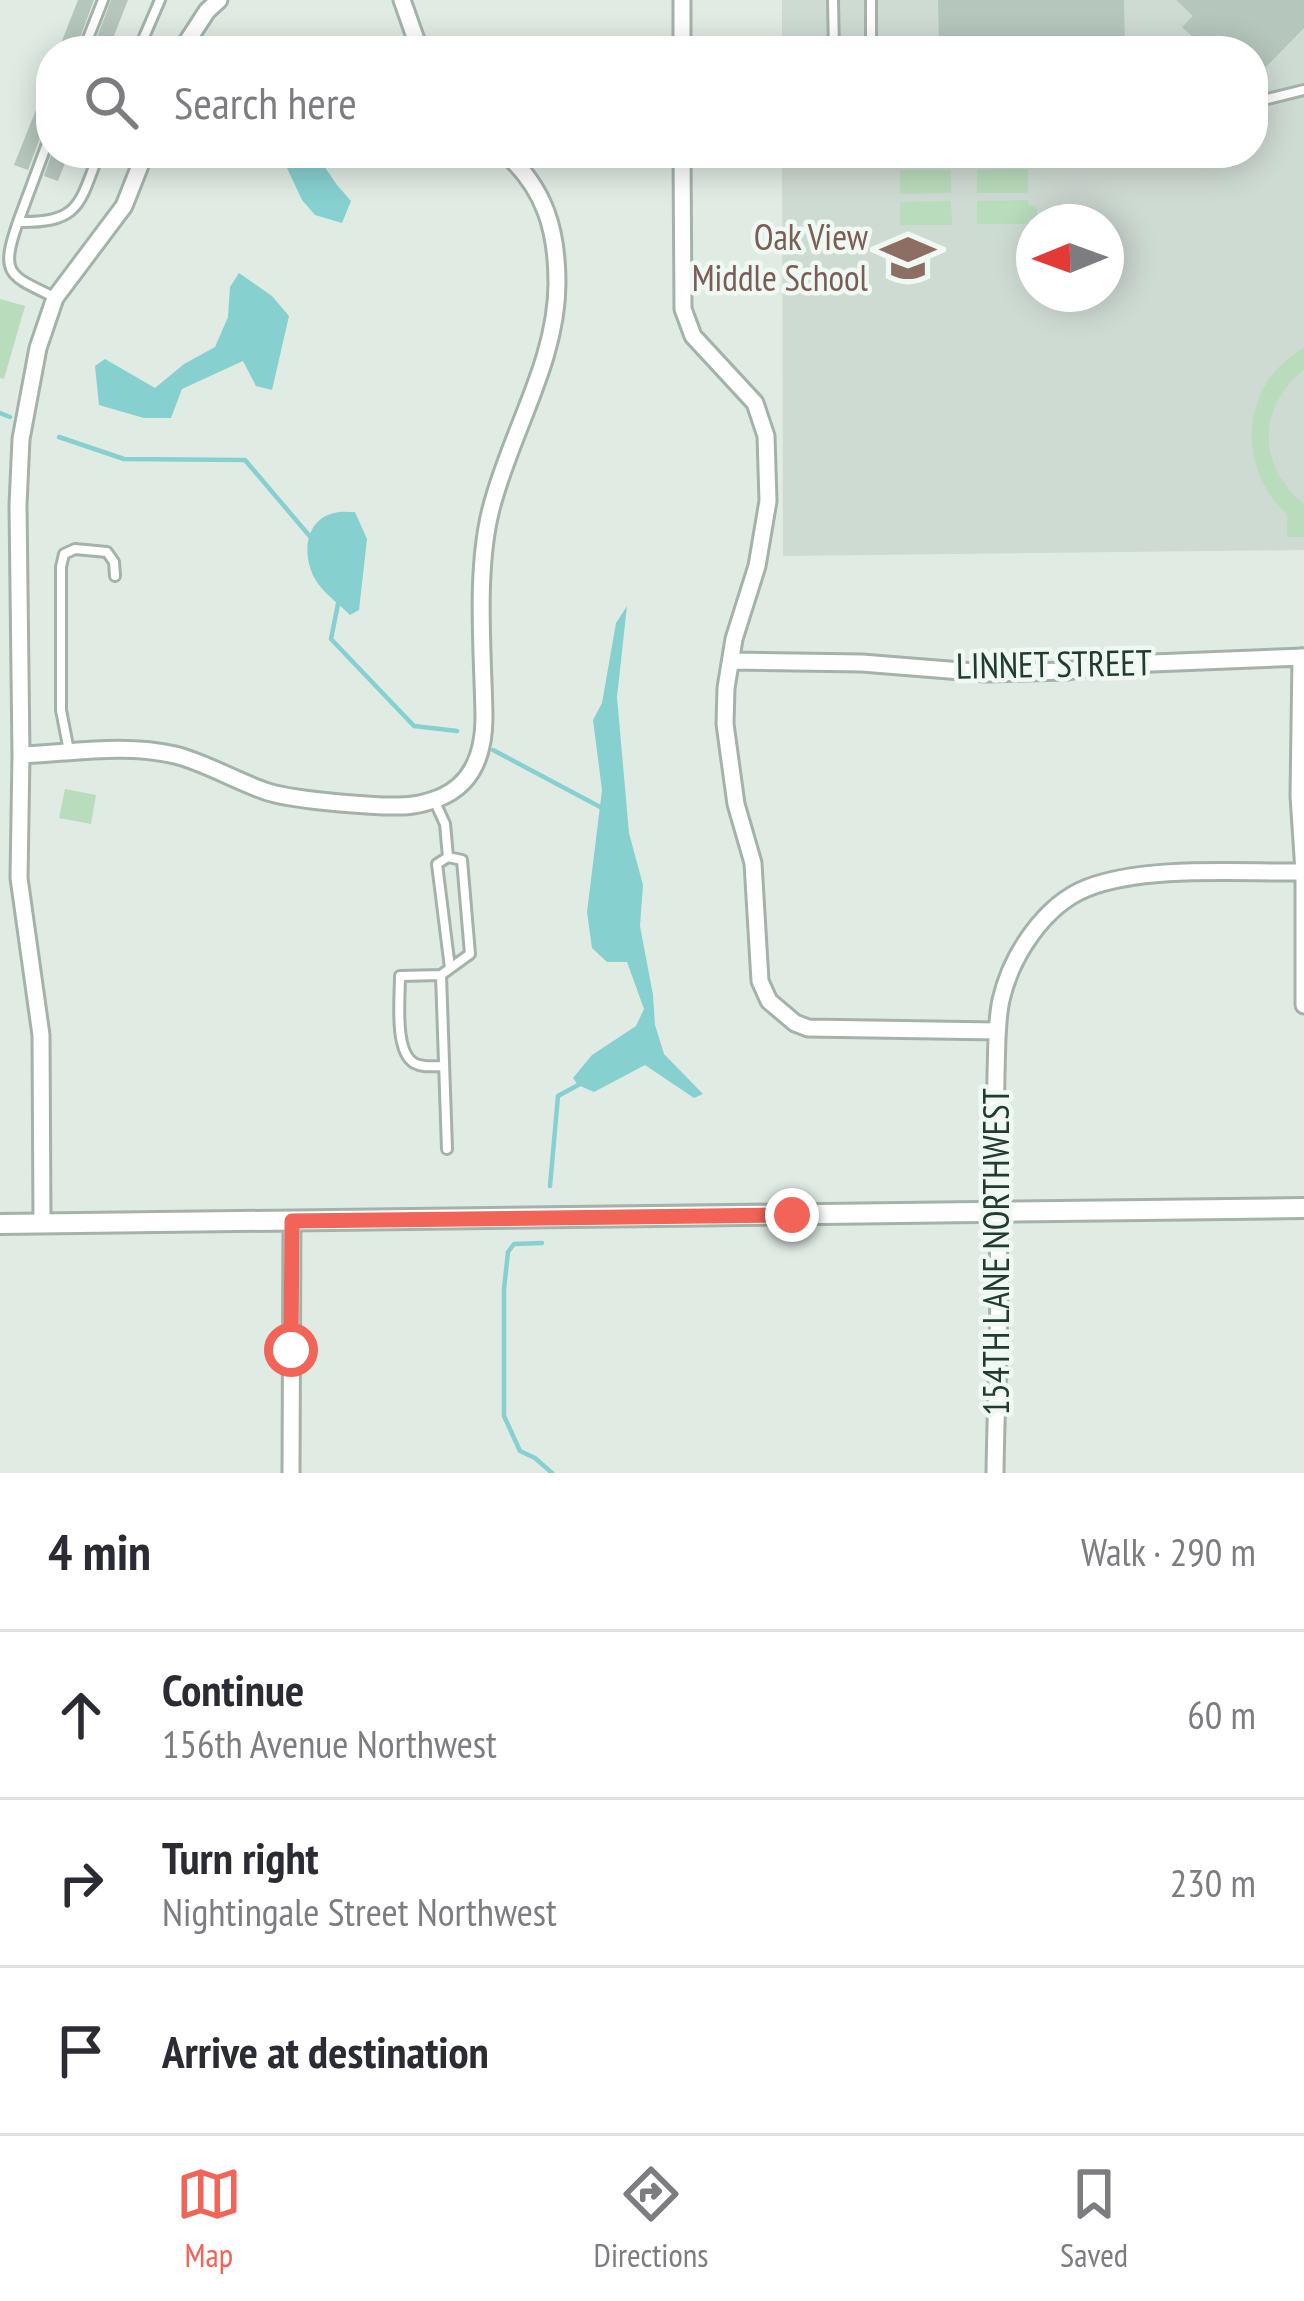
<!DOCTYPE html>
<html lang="en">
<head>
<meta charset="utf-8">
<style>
  body { margin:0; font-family:"PT Sans Narrow",sans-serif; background:#f7f7f7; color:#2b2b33 }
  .compass { position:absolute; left:1016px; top:204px; width:108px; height:108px; border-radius:50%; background:#fff; box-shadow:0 6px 30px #0003; rotate:269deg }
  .stop { position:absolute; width:36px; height:36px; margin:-27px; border:9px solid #f26457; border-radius:50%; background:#fff }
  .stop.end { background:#f26457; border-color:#fff; box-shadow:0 3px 12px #0008 }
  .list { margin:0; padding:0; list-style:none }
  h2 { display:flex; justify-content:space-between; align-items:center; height:156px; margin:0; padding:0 48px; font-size:51px }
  h2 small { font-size:39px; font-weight:400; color:#7c7c81 }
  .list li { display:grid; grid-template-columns:78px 1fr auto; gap:36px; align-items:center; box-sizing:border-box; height:168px; padding:0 48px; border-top:3px solid #e1e1e2 }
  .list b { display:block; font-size:45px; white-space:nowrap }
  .list p { margin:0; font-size:39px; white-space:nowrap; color:#7c7c81 }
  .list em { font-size:39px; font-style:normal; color:#7c7c81 }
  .icon { flex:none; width:66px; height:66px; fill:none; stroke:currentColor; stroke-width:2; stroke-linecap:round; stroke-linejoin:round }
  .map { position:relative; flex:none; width:1304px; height:1473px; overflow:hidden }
  .search { position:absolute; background:#fff; box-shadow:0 6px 30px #0003; left:36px; right:36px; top:36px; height:132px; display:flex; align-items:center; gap:30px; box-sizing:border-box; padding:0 42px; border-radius:48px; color:#7c7c81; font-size:45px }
  .sheet { height:660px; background:#fff }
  nav { display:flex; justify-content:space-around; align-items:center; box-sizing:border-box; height:168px; border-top:3px solid #e1e1e2; background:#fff; font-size:33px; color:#7c7c81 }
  nav a { display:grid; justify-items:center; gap:6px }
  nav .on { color:#f26457 }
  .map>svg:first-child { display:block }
  .built { fill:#cedbd3; fill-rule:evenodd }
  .green { fill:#b9dcbc }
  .water { fill:#87d0d0 }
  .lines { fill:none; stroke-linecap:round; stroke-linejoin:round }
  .stream { stroke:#87d0d0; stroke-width:4.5 }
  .building { fill:#b5c6bd }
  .service-casing { stroke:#a3b3aa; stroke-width:14 }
  .minor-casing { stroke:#a3b3aa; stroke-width:21 }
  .tertiary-casing { stroke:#a3b3aa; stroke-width:24 }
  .service { stroke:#fff; stroke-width:8 }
  .minor { stroke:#fff; stroke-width:15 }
  .tertiary { stroke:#fff; stroke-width:18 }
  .route { stroke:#f26457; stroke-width:15 }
  .labels { text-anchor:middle; stroke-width:9; stroke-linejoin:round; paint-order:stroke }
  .education-label { font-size:36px; fill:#785e54; stroke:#f0f8f3; text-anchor:end }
  .street-label { font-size:36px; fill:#213b30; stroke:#f0f8f3 }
</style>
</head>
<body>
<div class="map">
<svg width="1304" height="1473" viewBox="0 0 1304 1473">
  <rect width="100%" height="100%" fill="#e0ebe4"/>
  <path class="built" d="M 782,0 L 1304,0 L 1304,550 L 783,556 L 782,153 L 1253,153 L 1253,51 L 782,51 ZM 1034,222 L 1106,222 L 1106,294 L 1034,294 Z"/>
  <path class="green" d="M 1028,169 L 1028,193 L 977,193 L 977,170 Z
    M 900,170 L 951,170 L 951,193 L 900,194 Z
    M 1028,200 L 1029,205 L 1037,206 L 1037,219 L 1029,219 L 1028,224 L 977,224 L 977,201 Z
    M 951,201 L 952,225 L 900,225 L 900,202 Z
    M 0,299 L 25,306 L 4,379 L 0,378 Z
    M 1304,348 L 1304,369 C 1257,408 1257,466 1304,504 L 1304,537 L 1287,537 L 1287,514 C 1235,467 1240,383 1304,348 Z
    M 65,789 L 96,795 L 91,824 L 59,818 Z"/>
  <path class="water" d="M 280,153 L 319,153 L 318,157 L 337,185 L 351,201 L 342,223 L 315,215 L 302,200 Z
    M 239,273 L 272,296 L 289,316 L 272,390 L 256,386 L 243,361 L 182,389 L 171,418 L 144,418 L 99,405 L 95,366 L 105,359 L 155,388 L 184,364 L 215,347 L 228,317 L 230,287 Z
    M 355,512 L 367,539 L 359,610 L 350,615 C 339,604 322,592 315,579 C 302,556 304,520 334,513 C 341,511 348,512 355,512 Z
    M 627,606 L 617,697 L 629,833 L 643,885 L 640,926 L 653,995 L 655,1025 L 664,1054 L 703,1094 L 694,1098 L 645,1065 L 594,1092 L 578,1085 L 573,1078 L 592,1055 L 636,1026 L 644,1009 L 627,962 L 607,962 L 592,948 L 587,912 L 602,790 L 593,720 L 602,703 L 616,623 Z"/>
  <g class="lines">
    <path class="stream" d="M 0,413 L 10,417
      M 59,437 L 124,459 L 245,460 L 313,540
      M 339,599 L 331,639 L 414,726 L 457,731
      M 493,750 L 604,809
      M 550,1186 L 558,1096 L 580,1084
      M 542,1243 L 514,1244 L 508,1252 L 504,1289 L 504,1416 L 520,1451 L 535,1458 L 552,1473"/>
  </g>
  <path class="building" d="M 78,0 L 94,0 L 75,51 L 58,51 Z
    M 111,0 L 128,0 L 108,51 L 92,51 Z
    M 938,0 L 1124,0 L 1125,51 L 939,51 Z
    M 1176,0 L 1304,0 L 1304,28 L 1253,80 L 1253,51 L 1207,51 L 1182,27 L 1193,16 Z
    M 51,72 L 51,125 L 43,130 L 28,170 L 14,165 Z
    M 52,153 L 69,153 L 58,181 L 44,176 Z"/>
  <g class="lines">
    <defs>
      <path id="service" d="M 833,0 L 834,51
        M 871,0 L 871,51
        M 83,51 L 103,0
        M 138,51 L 160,0
        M 1253,99 L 1267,99 L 1304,90
        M 18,222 L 51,133
        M 54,297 C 8,275 0,274 18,222 C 80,223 79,205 99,153
        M 69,751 L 61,710 L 61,567 L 64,554 L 75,549 L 107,552 L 114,562 L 115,576
        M 435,802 L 445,824 L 448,857 L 462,860 L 470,954 L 441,975 L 447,1149
        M 448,857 L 437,864 L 450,968
        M 441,975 L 400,976 C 400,998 394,1051 414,1063 C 423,1068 434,1066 444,1066"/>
      <path id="minor" d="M 402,0 L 420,51
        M 682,0 L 682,51
        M 181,51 L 207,11 L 219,0
        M 682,153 L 683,309 L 693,336 L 755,403 L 766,436 L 768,501 L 757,566 L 734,639 L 726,688 L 725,724 L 736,804 L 753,863 L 760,981 L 769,1001 L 795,1023 L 808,1028 L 997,1031
        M 1301,657 L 1299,796 L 1304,872 L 1304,1005
        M 732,661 L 862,663 L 986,673 L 1068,671 L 1102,665 L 1304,657
        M 21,755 C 70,753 126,743 175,755 C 207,763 237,782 268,792 C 293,800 387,809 413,805 C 421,804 431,801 439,798 C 474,784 484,752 484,717 C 483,652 475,572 491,509 C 510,433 557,362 557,283 C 557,230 545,189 505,153
        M 42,1223 L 41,1035 L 19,878 L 21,755 L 18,505 L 21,439 L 38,348 L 55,298 L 124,206 L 145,153
        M 291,1473 L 292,1221
        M 995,1473 C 996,1394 1001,1315 998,1236 C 995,1182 995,1127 996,1073 C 997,1049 996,1023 1001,1000 C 1011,956 1044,905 1087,888 C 1146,865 1240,873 1304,872"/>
      <path id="tertiary" d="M 0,1224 L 1304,1208"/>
    </defs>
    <use href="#service" class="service-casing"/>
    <use href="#minor" class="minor-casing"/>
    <use href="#tertiary" class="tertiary-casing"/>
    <use href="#service" class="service"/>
    <use href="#minor" class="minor"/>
    <use href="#tertiary" class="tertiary"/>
  </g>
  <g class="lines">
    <path class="route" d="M 291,1350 L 292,1221 L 792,1215"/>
  </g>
  <defs>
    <symbol id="school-bare" viewBox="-9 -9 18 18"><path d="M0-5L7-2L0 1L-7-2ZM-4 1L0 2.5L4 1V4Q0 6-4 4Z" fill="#8d6e63" stroke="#f0f8f3" stroke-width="2.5" paint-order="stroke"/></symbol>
  </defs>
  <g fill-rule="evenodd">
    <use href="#school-bare" x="870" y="220" width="76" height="76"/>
  </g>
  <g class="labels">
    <g class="education-label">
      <text x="868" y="250">Oak View<tspan x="868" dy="41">Middle School</tspan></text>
    </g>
    <g class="street-label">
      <text transform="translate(1054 664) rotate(-1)" y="13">LINNET STREET</text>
      <text transform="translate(996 1252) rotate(-90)" y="13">154TH LANE NORTHWEST</text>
    </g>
  </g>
</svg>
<svg class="compass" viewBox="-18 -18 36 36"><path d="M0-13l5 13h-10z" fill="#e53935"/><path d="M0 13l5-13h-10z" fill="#7c7c81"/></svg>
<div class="stop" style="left:291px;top:1350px"></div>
<div class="stop end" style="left:792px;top:1215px"></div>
<div class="search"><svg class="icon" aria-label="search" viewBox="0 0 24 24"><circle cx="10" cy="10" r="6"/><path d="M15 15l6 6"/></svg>Search here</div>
</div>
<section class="sheet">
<h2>4 min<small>Walk · 290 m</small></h2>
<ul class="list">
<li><svg class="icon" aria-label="ahead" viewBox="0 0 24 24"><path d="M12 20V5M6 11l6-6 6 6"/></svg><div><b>Continue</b><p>156th Avenue Northwest</p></div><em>60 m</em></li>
<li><svg class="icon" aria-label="right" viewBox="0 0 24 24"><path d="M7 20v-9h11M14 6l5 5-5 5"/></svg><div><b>Turn right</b><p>Nightingale Street Northwest</p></div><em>230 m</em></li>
<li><svg class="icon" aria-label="arrive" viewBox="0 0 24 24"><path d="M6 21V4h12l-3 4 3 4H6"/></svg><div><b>Arrive at destination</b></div></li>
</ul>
</section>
<nav>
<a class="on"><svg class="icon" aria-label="map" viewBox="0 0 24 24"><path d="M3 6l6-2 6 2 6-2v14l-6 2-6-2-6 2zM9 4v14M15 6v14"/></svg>Map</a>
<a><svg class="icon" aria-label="directions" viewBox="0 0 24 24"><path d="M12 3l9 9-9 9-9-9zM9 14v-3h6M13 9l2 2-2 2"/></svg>Directions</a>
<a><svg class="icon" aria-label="saved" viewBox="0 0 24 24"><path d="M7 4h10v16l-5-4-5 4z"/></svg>Saved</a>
</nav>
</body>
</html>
